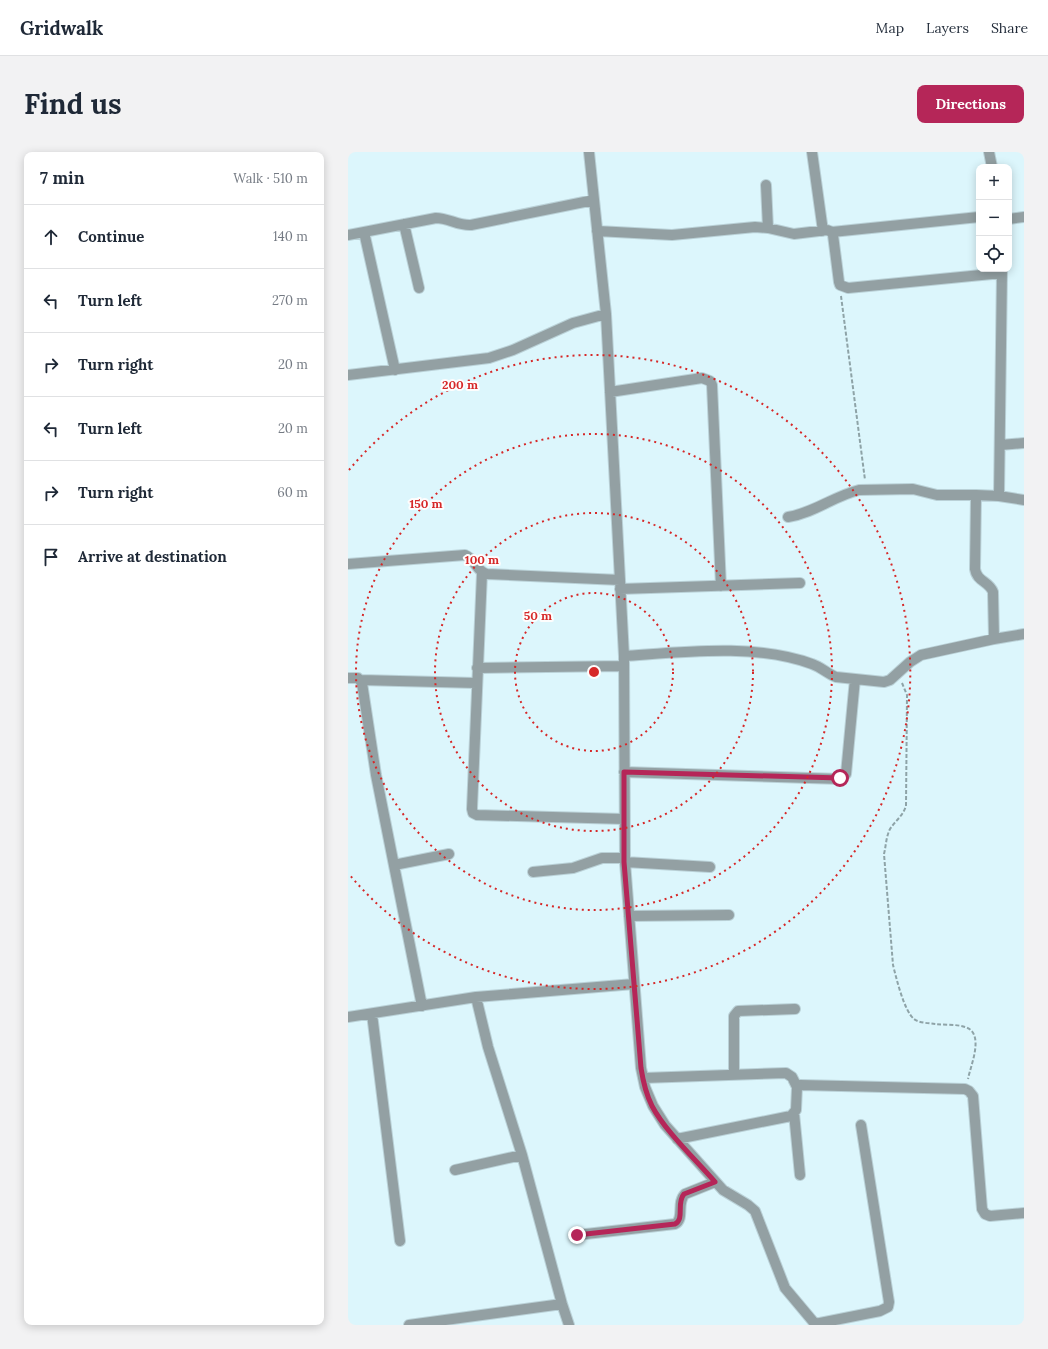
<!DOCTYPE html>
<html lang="en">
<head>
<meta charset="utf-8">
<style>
  body { margin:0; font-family:Lora,serif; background:#f2f2f3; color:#1f2937 }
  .controls { position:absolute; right:12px; top:12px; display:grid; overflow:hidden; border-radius:8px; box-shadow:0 2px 10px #0003 }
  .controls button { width:36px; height:36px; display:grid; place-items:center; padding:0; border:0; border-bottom:1px solid #e0e1e3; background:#fff; color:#1f2937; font:20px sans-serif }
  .stop { position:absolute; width:12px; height:12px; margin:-9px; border:3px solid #b52658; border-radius:50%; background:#fff }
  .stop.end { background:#b52658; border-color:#fff; box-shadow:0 1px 4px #0008 }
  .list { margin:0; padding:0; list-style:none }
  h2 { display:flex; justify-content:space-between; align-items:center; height:52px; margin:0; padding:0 16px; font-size:17px }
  h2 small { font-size:13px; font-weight:400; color:#747a83 }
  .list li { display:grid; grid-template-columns:26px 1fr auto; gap:12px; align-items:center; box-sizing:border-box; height:64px; padding:0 16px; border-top:1px solid #e0e1e3 }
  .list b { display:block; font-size:15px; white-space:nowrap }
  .list em { font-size:13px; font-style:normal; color:#747a83 }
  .icon { flex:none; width:22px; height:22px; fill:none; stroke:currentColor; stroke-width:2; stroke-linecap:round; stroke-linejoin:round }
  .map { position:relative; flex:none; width:676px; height:1173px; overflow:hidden; border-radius:8px }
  header { display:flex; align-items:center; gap:24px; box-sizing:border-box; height:56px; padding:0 20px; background:#fff; border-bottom:1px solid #e0e1e3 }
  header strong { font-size:19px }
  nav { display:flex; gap:22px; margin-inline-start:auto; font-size:14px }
  .intro { display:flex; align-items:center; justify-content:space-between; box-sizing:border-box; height:96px; padding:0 24px }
  h1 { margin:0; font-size:28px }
  .button { padding:10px 18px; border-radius:8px; background:#b52658; color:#fff; font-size:14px; font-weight:700 }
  main { display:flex; gap:24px; padding:0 24px }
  aside { flex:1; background:#fff; border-radius:8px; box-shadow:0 2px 10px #0003 }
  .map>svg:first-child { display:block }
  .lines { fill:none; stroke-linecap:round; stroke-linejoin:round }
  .minor-casing { stroke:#bad1d7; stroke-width:12 }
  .path { stroke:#8ea3a7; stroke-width:2; stroke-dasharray:4 2; stroke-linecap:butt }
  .minor { stroke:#93a0a3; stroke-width:10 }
  .route { stroke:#b52658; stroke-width:5 }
  .ring { fill:none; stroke:#d62828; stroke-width:2; stroke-dasharray:2 4 }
  .centre { fill:#d62828; stroke:#fdfdfd; stroke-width:2 }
  .ring-label { font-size:12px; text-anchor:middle; font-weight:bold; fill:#d62828; stroke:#fdfdfd; stroke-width:4; stroke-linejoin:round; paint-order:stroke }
</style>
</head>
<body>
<header>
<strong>Gridwalk</strong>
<nav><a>Map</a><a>Layers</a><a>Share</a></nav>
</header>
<div class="intro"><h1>Find us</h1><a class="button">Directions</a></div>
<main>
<aside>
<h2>7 min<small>Walk · 510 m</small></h2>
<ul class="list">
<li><svg class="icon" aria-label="ahead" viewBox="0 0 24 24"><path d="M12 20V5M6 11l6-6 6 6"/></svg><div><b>Continue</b></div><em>140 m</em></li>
<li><svg class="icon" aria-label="left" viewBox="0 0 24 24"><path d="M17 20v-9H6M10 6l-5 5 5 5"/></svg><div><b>Turn left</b></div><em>270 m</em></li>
<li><svg class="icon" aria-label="right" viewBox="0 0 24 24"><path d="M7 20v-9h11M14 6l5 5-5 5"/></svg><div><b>Turn right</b></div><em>20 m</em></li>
<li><svg class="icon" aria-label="left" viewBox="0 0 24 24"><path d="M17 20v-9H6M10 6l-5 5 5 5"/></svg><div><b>Turn left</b></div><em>20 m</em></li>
<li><svg class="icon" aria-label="right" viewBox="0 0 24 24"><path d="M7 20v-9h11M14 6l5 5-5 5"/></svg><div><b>Turn right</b></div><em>60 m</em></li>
<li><svg class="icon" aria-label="arrive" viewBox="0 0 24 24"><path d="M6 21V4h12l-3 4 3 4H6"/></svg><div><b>Arrive at destination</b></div></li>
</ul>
</aside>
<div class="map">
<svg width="676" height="1173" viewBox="0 0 676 1173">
  <rect width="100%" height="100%" fill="#dcf6fc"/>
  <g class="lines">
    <defs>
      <path id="minor" d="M 241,0 L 258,162 L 276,504 L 277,710 L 293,916 L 297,935 L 305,954 L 317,973 L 375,1038 L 400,1053 L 407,1059 L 437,1136 L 468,1173
        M 464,0 L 475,79
        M 641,0 L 644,15
        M 418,33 L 420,76
        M 661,67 L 676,65
        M 56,72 L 71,136
        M 249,79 L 324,83 L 407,75 L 420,76 L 446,82 L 479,78 L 484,80 L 485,83 L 491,130 L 492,133 L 500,136 L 654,121
        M 16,80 L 47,218
        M 484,80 L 631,65
        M 0,83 L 88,66 C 100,66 111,74 123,73 L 246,48
        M 0,223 L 141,206 L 165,198 L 225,171 L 258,162
        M 262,240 L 354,226 L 362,229 L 364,233 L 373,434
        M 652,293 L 676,291
        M 651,344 L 676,348
        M 440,365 C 466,361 486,344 511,338 L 565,337 L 589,343 L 628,343
        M 0,412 L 117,403 C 127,407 128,419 139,422 L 272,428
        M 134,421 L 124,657 L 125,661 L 129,663 L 276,667
        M 272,437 L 452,431
        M 646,487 L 645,440 C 641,429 629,430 627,417 L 628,343 L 651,344 L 654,117
        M 276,504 C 335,500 408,491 464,512 C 473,515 480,522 488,525 L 536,530 L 542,528 L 562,510 L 573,503 L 646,487 L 676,482
        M 129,516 L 276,514
        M 0,526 L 10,526 L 14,531 L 28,623 L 74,854
        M 13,528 L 128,531
        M 276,620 L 492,627 L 498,622 L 507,527
        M 277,710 L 362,715
        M 46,713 L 101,702
        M 185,720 L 225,716 L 254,706 L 276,706
        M 281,764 L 381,763
        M 128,845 L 140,895 L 174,1003 L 214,1152 L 221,1173
        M 24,862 L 52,1089
        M 0,865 L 128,845 L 286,832
        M 386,923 L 386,864 L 390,859 L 447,857
        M 295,926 L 438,921 L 444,925 L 449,935
        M 446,961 L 452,1023
        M 329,987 L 443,964 L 448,958 L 449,935 L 452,933 L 617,937 L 621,939 L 625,944 L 634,1057 L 637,1062 L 642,1064 L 676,1061
        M 107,1018 L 174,1003
        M 229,1083 L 327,1072 C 337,1067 328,1051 337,1042 L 367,1030
        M 467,1172 L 532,1159 L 540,1155 L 541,1150 L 513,973
        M 61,1173 L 214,1152"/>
    </defs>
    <use href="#minor" class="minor-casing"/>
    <path class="path" d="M 493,144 L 517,328
      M 554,531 L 559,543 L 558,654 C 555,664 547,669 542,677 C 538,685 538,694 536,702 L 545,813 C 548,825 556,859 566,867 C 571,871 580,871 587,872 C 596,873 608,872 617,875 C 637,881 623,912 620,927"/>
    <use href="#minor" class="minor"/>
  </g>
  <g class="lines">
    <path class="route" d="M 229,1083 L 327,1072 C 337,1067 328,1051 336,1042 L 367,1030 C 348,1008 317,979 304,954 C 298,942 295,929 293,916 L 276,710 L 276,620 L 492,626"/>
  </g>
  <g class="ring">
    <circle cx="246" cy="520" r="79"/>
    <circle cx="246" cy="520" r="159"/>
    <circle cx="246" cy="520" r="238"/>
    <path d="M1 318A317 317 0 1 1 1 722"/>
  </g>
  <circle cx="246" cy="520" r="6" class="centre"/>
  <g class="ring-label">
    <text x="112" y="237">200 m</text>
    <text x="78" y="356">150 m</text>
    <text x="134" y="412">100 m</text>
    <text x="190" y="468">50 m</text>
  </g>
</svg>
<div class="controls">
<button>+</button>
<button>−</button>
<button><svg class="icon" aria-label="locate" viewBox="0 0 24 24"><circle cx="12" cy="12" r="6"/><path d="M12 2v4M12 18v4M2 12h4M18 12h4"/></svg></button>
</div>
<div class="stop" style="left:492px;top:626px"></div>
<div class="stop end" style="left:229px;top:1083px"></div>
</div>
</main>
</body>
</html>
